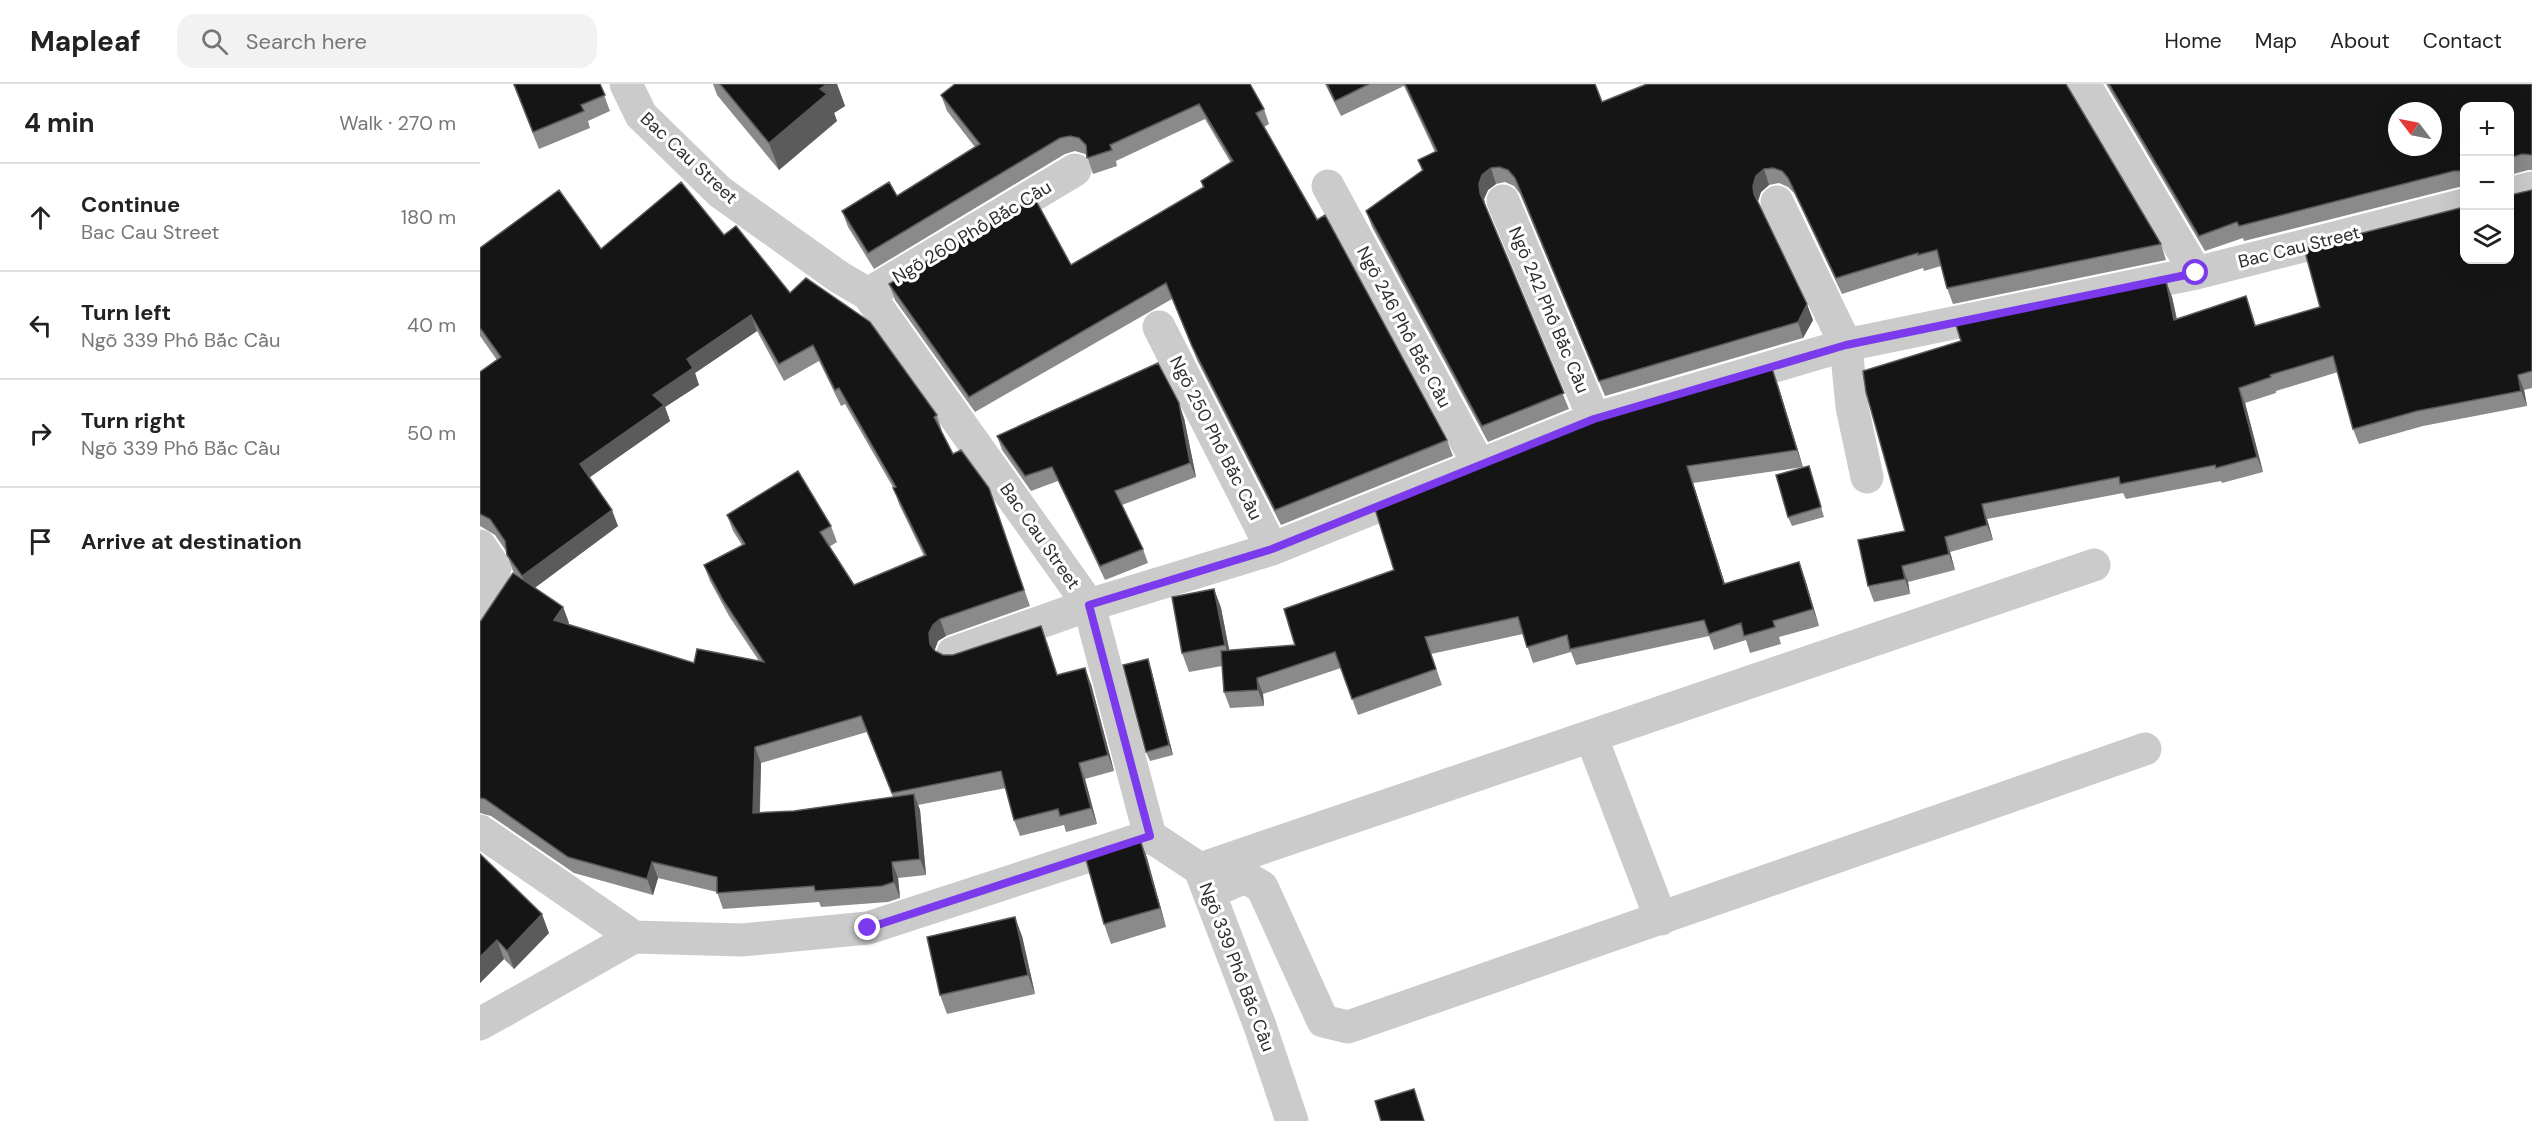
<!DOCTYPE html>
<html lang="en">
<head>
<meta charset="utf-8">
<style>
  body { margin:0; font-family:"DM Sans",sans-serif; background:#f2f2f2; color:#222 }
  .controls { position:absolute; right:18px; top:18px; display:grid; overflow:hidden; border-radius:12px; box-shadow:0 6px 24px #0002 }
  .controls button { width:54px; height:54px; display:grid; place-items:center; padding:0; border:0; border-bottom:2px solid #e0e0e0; background:#fff; color:#222; font:30px sans-serif }
  .compass { position:absolute; left:1908px; top:18px; width:54px; height:54px; border-radius:50%; background:#fff; box-shadow:0 6px 24px #0002; rotate:302deg }
  .stop { position:absolute; width:18px; height:18px; margin:-14px; border:4px solid #7c3aed; border-radius:50%; background:#fff }
  .stop.end { background:#7c3aed; border-color:#fff; box-shadow:0 2px 6px #0008 }
  .list { margin:0; padding:0; list-style:none }
  h2 { display:flex; justify-content:space-between; align-items:center; height:78px; margin:0; padding:0 24px; font-size:26px }
  h2 small { font-size:20px; font-weight:400; color:#767676 }
  .list li { display:grid; grid-template-columns:39px 1fr auto; gap:18px; align-items:center; box-sizing:border-box; height:108px; padding:0 24px; border-top:2px solid #e0e0e0 }
  .list b { display:block; font-size:22px; white-space:nowrap }
  .list p { margin:0; font-size:20px; white-space:nowrap; color:#767676 }
  .list em { font-size:20px; font-style:normal; color:#767676 }
  .icon { flex:none; width:33px; height:33px; fill:none; stroke:currentColor; stroke-width:2; stroke-linecap:round; stroke-linejoin:round }
  .map { position:relative; flex:none; width:2052px; height:1037px; overflow:hidden }
  header { display:flex; align-items:center; gap:36px; box-sizing:border-box; height:84px; padding:0 30px; background:#fff; border-bottom:2px solid #e0e0e0 }
  header strong { font-size:28px }
  nav { display:flex; gap:33px; margin-inline-start:auto; font-size:21px }
  .search { width:420px; height:54px; background:#f2f2f2; display:flex; align-items:center; gap:15px; box-sizing:border-box; padding:0 21px; border-radius:18px; color:#767676; font-size:22px }
  main { display:flex }
  aside { flex:1; background:#fff }
  .map>svg:first-child { display:block }
  .lines { fill:none; stroke-linecap:round; stroke-linejoin:round }
  .street { stroke:#cbcbcb; stroke-width:33 }
  .wall { fill:#8a8a8a; fill-rule:evenodd }
  .shaded-wall { fill:#5b5b5b }
  .building { fill:#151515; stroke:#5b5b5b; stroke-width:1.5; fill-rule:evenodd }
  .route { stroke:#7c3aed; stroke-width:8 }
  .labels { text-anchor:middle; stroke-width:6; stroke-linejoin:round; paint-order:stroke }
  .street-label { font-size:18px; fill:#2e2e2e; stroke:#fff }
</style>
</head>
<body>
<header>
<strong>Mapleaf</strong>
<div class="search"><svg class="icon" aria-label="search" viewBox="0 0 24 24"><circle cx="10" cy="10" r="6"/><path d="M15 15l6 6"/></svg>Search here</div>
<nav><a>Home</a><a>Map</a><a>About</a><a>Contact</a></nav>
</header>
<main>
<aside>
<h2>4 min<small>Walk · 270 m</small></h2>
<ul class="list">
<li><svg class="icon" aria-label="ahead" viewBox="0 0 24 24"><path d="M12 20V5M6 11l6-6 6 6"/></svg><div><b>Continue</b><p>Bac Cau Street</p></div><em>180 m</em></li>
<li><svg class="icon" aria-label="left" viewBox="0 0 24 24"><path d="M17 20v-9H6M10 6l-5 5 5 5"/></svg><div><b>Turn left</b><p>Ngõ 339 Phố Bắc Cầu</p></div><em>40 m</em></li>
<li><svg class="icon" aria-label="right" viewBox="0 0 24 24"><path d="M7 20v-9h11M14 6l5 5-5 5"/></svg><div><b>Turn right</b><p>Ngõ 339 Phố Bắc Cầu</p></div><em>50 m</em></li>
<li><svg class="icon" aria-label="arrive" viewBox="0 0 24 24"><path d="M6 21V4h12l-3 4 3 4H6"/></svg><div><b>Arrive at destination</b></div></li>
</ul>
</aside>
<div class="map">
<svg width="2052" height="1037" viewBox="0 0 2052 1037">
  <rect width="100%" height="100%" fill="#fff"/>
  <g class="lines">
    <path class="street" d="M 146,0 L 161,31 L 240,108 L 359,193 L 388,210 L 609,521 L 792,465 L 1114,335 L 1366,261 L 1716,189 L 1984,121
      M 1604,0 L 1716,189
      M 848,102 L 1000,383
      M 2030,110 L 2052,104
      M 1023,117 L 1114,335
      M 1297,118 L 1366,261 L 1372,323 L 1387,393
      M 388,210 L 595,86
      M 679,243 L 792,465
      M 0,462 L 15,484 L 0,523
      M 473,569 L 609,521 L 670,752 L 720,785 L 780,942 L 812,1037
      M 1111,652 L 1181,835
      M 0,747 L 154,853 L 262,856 L 388,844 L 670,752
      M 720,785 L 1614,481
      M 729,809 L 765,793 L 782,803 L 843,937 L 868,943 L 1665,665
      M 0,940 L 154,853"/>
  </g>
  <path class="wall" d="M 33,0 L 120,0 L 130,27 L 108,37 L 110,44 L 59,65 Z
    M 233,0 L 357,0 L 365,22 L 354,29 L 357,37 L 299,86 L 237,11 Z
    M 475,0 L 784,25 L 789,40 L 784,43 L 967,356 L 973,372 L 801,441 L 718,278 L 692,215 L 495,328 L 415,216 L 409,200 L 591,181 L 723,104 L 721,97 L 751,79 L 725,35 L 636,77 L 637,82 L 613,90 L 607,72 L 605,70 L 595,67 L 585,70 L 394,185 L 368,143 L 362,127 L 417,112 L 495,63 L 467,27 L 461,11 Z
    M 845,0 L 1115,0 L 1122,18 L 1681,160 L 1686,176 L 1473,220 L 1467,204 L 1461,182 L 1444,187 L 1443,184 L 1362,210 L 1314,109 L 1308,103 L 1299,99 L 1289,101 L 1281,108 L 1278,117 L 1279,119 L 1333,236 L 1323,254 L 1125,312 L 1040,110 L 1034,102 L 1025,98 L 1016,100 L 1008,106 L 1004,115 L 1005,121 L 1089,325 L 1008,358 L 892,143 L 886,127 L 942,87 L 938,76 L 955,68 L 924,2 L 861,32 Z
    M 1626,0 L 2052,0 L 2052,86 L 2048,86 L 2030,91 L 2030,22 L 1984,22 L 1984,103 L 1979,103 L 1764,157 L 1763,154 L 1725,167 Z
    M 2052,106 L 2052,304 L 2044,306 L 2047,322 L 1943,342 L 1879,360 L 1873,345 L 1858,288 L 1796,307 L 1796,309 L 1765,319 L 1783,388 L 1742,399 L 1741,397 L 1646,415 L 1643,409 L 1507,435 L 1513,456 L 1470,468 L 1475,486 L 1428,498 L 1430,510 L 1394,518 L 1388,502 L 1425,447 L 1692,213 L 1697,235 L 1766,212 L 1776,242 L 1840,223 L 1983,124 Z
    M 244,151 L 310,209 L 457,331 L 462,347 L 461,348 L 473,370 L 509,404 L 550,522 L 466,552 L 458,557 L 455,565 L 455,567 L 463,571 L 473,571 L 567,558 L 577,591 L 611,600 L 634,687 L 605,695 L 617,740 L 586,748 L 584,741 L 540,752 L 534,736 L 526,704 L 438,721 L 440,726 L 446,791 L 418,794 L 420,814 L 408,818 L 341,823 L 339,818 L 243,825 L 237,808 L 178,794 L 173,811 L 94,789 L 11,732 L 0,729 L 0,538 L 36,492 L 33,487 L 26,467 L 15,451 L 0,442 L 0,288 L 17,276 L 0,252 L 0,164 L 121,165 ZM 277,247 L 304,297 L 339,277 L 361,322 L 365,320 L 414,405 L 419,420 L 444,472 L 374,501 L 349,463 L 357,458 L 351,442 L 247,431 L 253,447 L 262,461 L 224,481 L 230,497 L 249,532 L 279,577 L 214,579 L 88,540 L 89,539 L 83,523 L 54,504 L 138,442 L 109,393 L 190,337 L 185,323 L 219,301 L 215,289 ZM 387,648 L 413,713 L 314,727 L 280,729 L 281,679 Z
    M 1298,301 L 1323,383 L 1213,399 L 1245,500 L 1319,478 L 1325,495 L 1339,542 L 1299,553 L 1301,560 L 1270,569 L 1266,556 L 1234,566 L 1229,552 L 1096,581 L 1091,568 L 1053,579 L 1043,550 L 951,570 L 962,601 L 878,631 L 861,584 L 783,610 L 784,622 L 750,624 L 744,608 L 742,582 L 709,588 L 702,569 L 734,505 L 741,524 L 749,566 L 815,561 L 914,486 Z
    M 704,334 L 716,393 L 642,421 L 663,465 L 668,479 L 625,496 L 578,397 L 551,407 L 522,366 L 517,352 Z
    M 1332,392 L 1344,433 L 1312,442 L 1308,433 Z
    M 668,575 L 671,585 L 693,671 L 670,677 L 666,668 Z
    M 660,755 L 667,774 L 686,843 L 631,860 L 624,840 Z
    M 0,770 L 69,849 L 34,885 L 24,875 L 0,899 Z
    M 542,852 L 555,910 L 467,930 L 460,911 Z"/>
  <path class="shaded-wall" d="M 347,0 L 357,0 L 365,22 L 354,29 L 357,37 L 299,86 L 289,59 L 340,5 Z
    M 1011,84 L 1016,100 L 1008,106 L 1004,115 L 1006,124 L 1000,109 L 999,100 L 1002,91 Z
    M 1284,85 L 1289,101 L 1281,108 L 1278,117 L 1280,126 L 1274,110 L 1273,102 L 1276,92 Z
    M 1686,197 L 1692,213 L 1700,251 L 1694,236 Z
    M 1327,220 L 1333,236 L 1323,254 L 1318,238 Z
    M 271,231 L 277,247 L 215,289 L 219,301 L 185,323 L 190,337 L 106,396 L 100,380 L 173,311 L 207,275 Z
    M 1292,284 L 1298,301 L 1323,383 L 1317,366 Z
    M 2038,291 L 2044,306 L 2047,322 L 2041,307 Z
    M 1759,304 L 1765,319 L 1783,388 L 1777,373 Z
    M 699,319 L 704,334 L 716,393 L 710,379 Z
    M 1207,382 L 1213,399 L 1250,516 L 1244,500 Z
    M 1502,420 L 1507,435 L 1513,456 L 1507,441 Z
    M 132,426 L 138,442 L 48,509 L 42,492 Z
    M 1465,453 L 1470,468 L 1475,486 L 1469,470 Z
    M 1319,478 L 1325,495 L 1339,542 L 1333,525 Z
    M 1422,482 L 1428,498 L 1430,510 L 1425,495 Z
    M 734,505 L 741,524 L 752,580 L 745,561 Z
    M 83,523 L 89,539 L 80,552 L 74,536 Z
    M 460,535 L 466,552 L 458,557 L 455,565 L 456,576 L 450,560 L 449,549 L 453,541 Z
    M 668,575 L 671,585 L 693,671 L 689,661 Z
    M 605,584 L 611,600 L 634,687 L 628,671 Z
    M 777,594 L 783,610 L 784,622 L 778,606 Z
    M 275,663 L 281,679 L 279,745 L 273,729 Z
    M 599,679 L 605,695 L 617,740 L 611,724 Z
    M 434,710 L 440,726 L 446,791 L 440,775 Z
    M 660,755 L 667,774 L 686,843 L 680,824 Z
    M 172,778 L 178,794 L 173,811 L 167,795 Z
    M 412,778 L 418,794 L 420,814 L 414,798 Z
    M 62,830 L 69,849 L 34,885 L 27,867 Z
    M 535,833 L 542,852 L 555,910 L 548,891 Z
    M 17,856 L 24,875 L 0,899 L 0,873 Z"/>
  <path class="building" d="M 34,0 L 120,0 L 125,11 L 101,21 L 104,27 L 53,48 Z
    M 240,0 L 347,0 L 340,5 L 347,10 L 289,59 Z
    M 475,0 L 770,0 L 784,25 L 776,29 L 837,136 L 845,131 L 967,356 L 795,426 L 712,262 L 686,199 L 489,313 L 409,200 L 554,113 L 591,181 L 724,103 L 721,97 L 753,77 L 719,20 L 630,61 L 632,66 L 607,74 L 606,61 L 599,54 L 590,52 L 580,54 L 388,169 L 362,127 L 409,98 L 417,112 L 500,60 L 461,11 Z
    M 847,0 L 889,0 L 855,17 Z
    M 925,0 L 1115,0 L 1122,18 L 1167,0 L 1586,0 L 1681,160 L 1467,204 L 1457,166 L 1438,171 L 1438,169 L 1356,194 L 1308,94 L 1302,87 L 1293,84 L 1284,85 L 1276,92 L 1273,102 L 1274,110 L 1327,220 L 1318,238 L 1119,297 L 1035,94 L 1028,86 L 1019,83 L 1011,84 L 1002,91 L 999,100 L 1000,109 L 1084,309 L 1002,342 L 886,127 L 943,86 L 938,76 L 957,67 Z
    M 1629,0 L 2052,0 L 2052,71 L 2042,70 L 2030,74 L 2030,22 L 1984,22 L 1984,88 L 1983,87 L 1974,87 L 1759,142 L 1757,138 L 1719,152 ZM 1917,27 L 1953,27 L 1953,63 L 1917,63 Z
    M 201,98 L 244,151 L 256,142 L 310,209 L 326,194 L 390,238 L 457,331 L 454,333 L 473,370 L 481,366 L 509,404 L 544,506 L 460,535 L 453,541 L 449,549 L 450,560 L 455,567 L 463,571 L 473,571 L 561,542 L 577,591 L 605,584 L 628,671 L 599,679 L 611,724 L 580,732 L 578,725 L 534,736 L 521,687 L 412,709 L 381,632 L 275,663 L 273,729 L 314,727 L 434,710 L 440,775 L 412,778 L 414,798 L 402,802 L 335,807 L 334,802 L 237,809 L 237,793 L 172,778 L 167,795 L 88,773 L 5,715 L 0,714 L 0,538 L 33,489 L 83,523 L 74,536 L 214,579 L 217,565 L 284,578 L 243,516 L 224,481 L 265,460 L 247,431 L 318,387 L 351,442 L 340,448 L 374,501 L 446,471 L 413,404 L 416,403 L 359,304 L 355,306 L 333,261 L 299,280 L 271,231 L 207,275 L 213,284 L 173,311 L 184,321 L 100,380 L 132,426 L 42,492 L 27,471 L 25,457 L 10,435 L 0,430 L 0,288 L 21,273 L 0,244 L 0,164 L 79,106 L 121,165 Z
    M 2052,106 L 2052,287 L 2038,291 L 2041,307 L 1937,327 L 1873,345 L 1853,272 L 1790,291 L 1791,293 L 1759,304 L 1777,373 L 1736,384 L 1735,381 L 1640,400 L 1639,393 L 1502,420 L 1507,441 L 1465,453 L 1469,470 L 1422,482 L 1425,495 L 1388,502 L 1378,456 L 1425,447 L 1386,308 L 1383,287 L 1481,257 L 1476,241 L 1686,197 L 1694,236 L 1766,212 L 1775,242 L 1840,223 L 1824,164 L 1984,123 L 1984,176 L 2030,176 L 2030,111 Z
    M 678,279 L 699,319 L 710,379 L 635,407 L 663,465 L 620,482 L 572,383 L 545,392 L 517,352 Z
    M 1292,284 L 1317,366 L 1207,382 L 1244,500 L 1319,478 L 1333,525 L 1293,537 L 1295,543 L 1264,552 L 1261,539 L 1229,550 L 1224,536 L 1090,565 L 1087,551 L 1047,563 L 1038,533 L 945,553 L 956,585 L 872,615 L 855,568 L 777,594 L 778,606 L 744,608 L 741,567 L 815,561 L 804,525 L 914,486 L 895,425 L 1114,336 Z
    M 1329,382 L 1341,423 L 1308,433 L 1296,391 Z
    M 734,505 L 745,561 L 702,569 L 692,513 Z
    M 668,575 L 689,661 L 666,668 L 643,581 Z
    M 660,755 L 680,824 L 624,840 L 605,772 Z
    M 0,770 L 62,830 L 27,867 L 17,856 L 0,873 Z
    M 535,833 L 548,891 L 460,911 L 447,853 Z
    M 934,1005 L 944,1037 L 901,1037 L 895,1017 Z"/>
  <g class="lines">
    <path class="route" d="M 388,844 L 670,752 L 609,521 L 792,465 L 1114,335 L 1366,261 L 1716,189"/>
  </g>
  <g class="labels">
    <g class="street-label">
      <text transform="translate(209 74) rotate(43)" y="6">Bac Cau Street</text>
      <text transform="translate(492 148) rotate(-31)" y="6">Ngõ 260 Phố Bắc Cầu</text>
      <text transform="translate(1819 163) rotate(-14)" y="6">Bac Cau Street</text>
      <text transform="translate(1069 226) rotate(67)" y="6">Ngõ 242 Phố Bắc Cầu</text>
      <text transform="translate(924 243) rotate(62)" y="6">Ngõ 246 Phố Bắc Cầu</text>
      <text transform="translate(736 354) rotate(63)" y="6">Ngõ 250 Phố Bắc Cầu</text>
      <text transform="translate(560 452) rotate(55)" y="6">Bac Cau Street</text>
      <text transform="translate(757 883) rotate(69)" y="6">Ngõ 339 Phố Bắc Cầu</text>
    </g>
  </g>
</svg>
<div class="controls">
<button>+</button>
<button>−</button>
<button><svg class="icon" aria-label="layers" viewBox="0 0 24 24"><path d="M12 4l9 5-9 5-9-5zM3 14l9 5 9-5"/></svg></button>
</div>
<svg class="compass" viewBox="-18 -18 36 36"><path d="M0-13l5 13h-10z" fill="#e53935"/><path d="M0 13l5-13h-10z" fill="#767676"/></svg>
<div class="stop" style="left:1716px;top:189px"></div>
<div class="stop end" style="left:388px;top:844px"></div>
</div>
</main>
</body>
</html>
